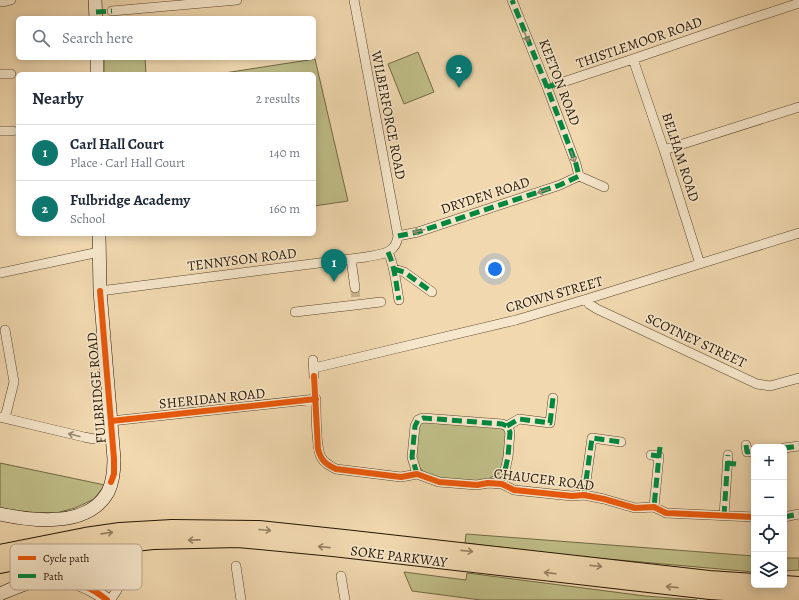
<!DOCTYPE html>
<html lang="en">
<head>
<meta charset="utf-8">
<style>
  body { margin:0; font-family:Alegreya,serif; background:#f6f6f7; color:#1f2937 }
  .controls { position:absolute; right:12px; bottom:12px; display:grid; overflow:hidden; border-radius:6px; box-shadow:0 2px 10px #0003 }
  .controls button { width:36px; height:36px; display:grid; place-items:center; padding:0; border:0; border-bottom:1px solid #e0e1e3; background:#fff; color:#1f2937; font:20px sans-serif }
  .you { position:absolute; left:495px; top:269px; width:14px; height:14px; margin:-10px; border:3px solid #fff; border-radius:50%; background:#1a73e8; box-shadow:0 0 0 6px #1a73e833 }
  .badge { display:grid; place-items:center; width:26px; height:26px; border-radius:50%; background:#0f766e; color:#fff; font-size:13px; font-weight:700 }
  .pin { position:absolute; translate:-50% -33px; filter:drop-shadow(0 1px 2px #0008) }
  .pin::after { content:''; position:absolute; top:21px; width:14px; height:12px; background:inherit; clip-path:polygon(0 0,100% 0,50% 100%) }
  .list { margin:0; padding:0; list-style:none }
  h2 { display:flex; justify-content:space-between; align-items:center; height:52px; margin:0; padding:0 16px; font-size:17px }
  h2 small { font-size:13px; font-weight:400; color:#747a83 }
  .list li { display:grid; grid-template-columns:26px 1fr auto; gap:12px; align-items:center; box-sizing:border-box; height:56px; padding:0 16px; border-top:1px solid #e0e1e3 }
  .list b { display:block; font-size:15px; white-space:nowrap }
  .list p { margin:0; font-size:13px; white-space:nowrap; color:#747a83 }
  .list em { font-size:13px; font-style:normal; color:#747a83 }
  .icon { flex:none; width:22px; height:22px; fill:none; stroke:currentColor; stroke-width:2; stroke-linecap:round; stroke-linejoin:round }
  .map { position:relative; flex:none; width:799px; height:600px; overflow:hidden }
  .search { position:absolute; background:#fff; box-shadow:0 2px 10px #0003; left:16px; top:16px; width:300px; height:44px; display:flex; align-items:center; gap:10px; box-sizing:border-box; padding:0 14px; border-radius:6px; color:#747a83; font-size:15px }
  .panel { position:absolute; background:#fff; box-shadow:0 2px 10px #0003; left:16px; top:72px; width:300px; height:164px; border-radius:6px }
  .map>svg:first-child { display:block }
  .green { fill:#bfbd87; stroke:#726944 }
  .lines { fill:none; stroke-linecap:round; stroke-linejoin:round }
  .street-tunnel { stroke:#c8b18c; stroke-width:9; stroke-dasharray:9 4.5; stroke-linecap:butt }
  .street-casing { stroke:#58462c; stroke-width:10 }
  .secondary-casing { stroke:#251501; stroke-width:14 }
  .highway-casing { stroke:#251501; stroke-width:18 }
  .street { stroke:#f6e6cb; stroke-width:9 }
  .secondary { stroke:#f6e6cb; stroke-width:13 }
  .highway { stroke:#f1d8af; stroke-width:16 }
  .quiet { stroke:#00873e; stroke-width:5; stroke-dasharray:10 5; stroke-linecap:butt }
  .cycleway-casing { stroke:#f6e6cb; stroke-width:8 }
  .cycleway { stroke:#e8590c; stroke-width:6 }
  .oneway { stroke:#988870 }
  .oneway2 { stroke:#958061 }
  .labels { text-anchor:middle; stroke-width:3; stroke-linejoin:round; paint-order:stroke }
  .street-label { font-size:14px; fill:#251501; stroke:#f6e6cb }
  .key { fill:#f6e6cb; stroke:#b7a78e; stroke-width:1 }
  .key-label { font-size:11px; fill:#251501 }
</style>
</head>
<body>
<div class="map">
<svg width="799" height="600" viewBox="0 0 799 600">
  <rect width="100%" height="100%" fill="#f1d8af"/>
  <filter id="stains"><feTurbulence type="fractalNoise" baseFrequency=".005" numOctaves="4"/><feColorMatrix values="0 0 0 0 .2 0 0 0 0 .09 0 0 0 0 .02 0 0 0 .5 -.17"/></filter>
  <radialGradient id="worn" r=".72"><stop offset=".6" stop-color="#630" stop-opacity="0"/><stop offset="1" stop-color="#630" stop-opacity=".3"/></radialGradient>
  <path class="green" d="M 418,52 L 434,92 L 404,104 L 388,64 Z
    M 104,58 L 145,58 L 146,74 L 104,74 Z
    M 315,59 L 348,201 L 314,206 L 314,74 L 218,74 Z
    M 422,421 L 498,427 C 503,429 505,430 507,434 L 501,472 L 488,479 L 477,482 L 437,478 L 424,473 L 417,465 L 415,450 L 417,427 Z
    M 0,463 L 105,485 L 94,499 L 75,508 L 56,513 L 18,512 L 0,508 Z
    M 466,534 L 754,556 L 754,572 L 573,556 L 465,543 Z
    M 784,558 L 799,558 L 799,570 L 784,571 Z
    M 404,572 L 466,580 L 467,573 L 645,596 L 697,600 L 481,600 L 412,591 Z"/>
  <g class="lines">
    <path class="street-tunnel" d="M 355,288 L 356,301"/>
    <defs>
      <path id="street" d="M 512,0 L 547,87 L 576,164 L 579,176
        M 0,1 L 3,2 L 11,0
        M 112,11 L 237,0
        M 633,59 L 664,150 L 700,264
        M 0,74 L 11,74
        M 557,84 L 633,59 L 735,24 L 799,3
        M 0,131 L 13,131
        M 664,150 L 799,107
        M 579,176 L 604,187
        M 398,236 L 418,232 L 560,185 L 579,176
        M 388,252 C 395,267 396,284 399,300
        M 351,259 L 355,288
        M 394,269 L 404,272 L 432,292
        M 0,273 L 99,252
        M 100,291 L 366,257 C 381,254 396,254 398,236 L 354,0
        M 587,299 L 589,304 L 597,309 L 757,384 L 770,386 L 799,378
        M 295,312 L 381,302
        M 5,330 L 14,382 L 5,418
        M 313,360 L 314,376
        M 314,368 L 516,320 L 587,299 L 799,233
        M 0,417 L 84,437 L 94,439 L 113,436
        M 111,421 L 316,399 C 316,411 316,448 321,457 C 324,463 330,466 336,469 L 401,477 L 417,474 L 439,482 L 477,485 L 488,483 L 502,484 L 514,490 L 572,496 L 584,495 L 604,499 L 635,508 L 654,507 L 666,513 L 754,517
        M 507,426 L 519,419 L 550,423 L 553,398
        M 746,445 L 747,452 L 754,451
        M 784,448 L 799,446
        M 651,455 L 659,456 L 654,507
        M 417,474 L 412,457 L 415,426 L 418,420 L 423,418 L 502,424 L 507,426 L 510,432 L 508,457 L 502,484
        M 584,495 L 592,438 L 621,442
        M 724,516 L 728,455
        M 784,517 L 799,514
        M 236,566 L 241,600
        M 341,576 L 345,600
        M 110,600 C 117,591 121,585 122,574"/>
      <path id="secondary" d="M 95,0 L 96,18
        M 97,58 L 97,74
        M 0,514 C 33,521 88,528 108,492 C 113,482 114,470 114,459 L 100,291 L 99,234
        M 0,594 C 14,588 29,581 44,579 C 67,577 90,586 107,600"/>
      <path id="highway" d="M 0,553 L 85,536 L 120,531 L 172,528 L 259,529 L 344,538 L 709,579 L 754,582
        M 0,565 L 88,548 L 153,541 L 238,539 L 333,548 L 710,591 L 799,597
        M 784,584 L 799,585"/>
    </defs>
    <use href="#street" class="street-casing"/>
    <use href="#secondary" class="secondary-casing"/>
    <use href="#highway" class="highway-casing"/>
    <use href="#street" class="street"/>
    <use href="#secondary" class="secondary"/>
    <use href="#highway" class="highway"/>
    <path class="quiet" d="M 96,12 L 112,11
      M 547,87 L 557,84
      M 398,236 L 418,232 L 560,185 L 579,176 L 576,164 L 547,87 L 512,0
      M 388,252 C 395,267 396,284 399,300
      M 394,269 L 404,272 L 432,292
      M 507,426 L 519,419 L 550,423 L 553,398
      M 746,445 L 747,452 L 754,451
      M 784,448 L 799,446
      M 651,455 L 659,456 L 654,507
      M 659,456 L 660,447
      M 727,463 L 736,464
      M 417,474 L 412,457 L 415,426 L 418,420 L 423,418 L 502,424 L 507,426 L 510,432 L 508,457 L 502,484
      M 584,495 L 592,438 L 621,442
      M 724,516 L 728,455
      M 784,517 L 799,514"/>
    <defs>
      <path id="cycleway" d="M 100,291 L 114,459 L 114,474 L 111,482
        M 314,376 L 318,449 C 321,460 325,464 336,469 L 401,477 L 417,474 L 439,482 L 477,485 L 488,483 L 502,484 L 514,490 L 572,496 L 584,495 L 604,499 L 635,508 L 654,507 L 666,513 L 754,517
        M 111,421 L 316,399
        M 61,579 C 81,584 91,587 107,600"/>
    </defs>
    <use href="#cycleway" class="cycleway-casing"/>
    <use href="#cycleway" class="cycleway"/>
  </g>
  <defs><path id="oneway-shaft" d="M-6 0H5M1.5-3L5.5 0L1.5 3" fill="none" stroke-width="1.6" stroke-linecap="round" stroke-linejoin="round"/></defs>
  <g class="oneway">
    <use href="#oneway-shaft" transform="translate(526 36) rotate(68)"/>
    <use href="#oneway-shaft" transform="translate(573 157) rotate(70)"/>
    <use href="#oneway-shaft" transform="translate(543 191) rotate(162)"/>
    <use href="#oneway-shaft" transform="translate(419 231) rotate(165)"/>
    <use href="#oneway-shaft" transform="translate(74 435) rotate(-166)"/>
  </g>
  <g class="oneway2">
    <use href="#oneway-shaft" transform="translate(265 530) rotate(5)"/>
    <use href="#oneway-shaft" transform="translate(107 533) rotate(-8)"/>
    <use href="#oneway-shaft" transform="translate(194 540) rotate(179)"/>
    <use href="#oneway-shaft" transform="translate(324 547) rotate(-174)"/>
    <use href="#oneway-shaft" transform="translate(467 551) rotate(6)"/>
    <use href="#oneway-shaft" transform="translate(596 566) rotate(6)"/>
    <use href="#oneway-shaft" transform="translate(550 573) rotate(-173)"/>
    <use href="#oneway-shaft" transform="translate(672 587) rotate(-174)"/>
  </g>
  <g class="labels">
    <g class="street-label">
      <text transform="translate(639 42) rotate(-19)" y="5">THISTLEMOOR ROAD</text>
      <text transform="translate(560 82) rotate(69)" y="5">KEETON ROAD</text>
      <text transform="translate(389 115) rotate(79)" y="5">WILBERFORCE ROAD</text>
      <text transform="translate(681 157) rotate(72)" y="5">BELHAM ROAD</text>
      <text transform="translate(485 195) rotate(-18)" y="5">DRYDEN ROAD</text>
      <text transform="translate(242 259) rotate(-7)" y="5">TENNYSON ROAD</text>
      <text transform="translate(554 294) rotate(-16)" y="5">CROWN STREET</text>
      <text transform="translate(696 340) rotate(25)" y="5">SCOTNEY STREET</text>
      <text transform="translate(96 388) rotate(-95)" y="5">FULBRIDGE ROAD</text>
      <text transform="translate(212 398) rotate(-6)" y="5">SHERIDAN ROAD</text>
      <text transform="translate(544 479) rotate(7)" y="5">CHAUCER ROAD</text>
      <text transform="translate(399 556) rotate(7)" y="5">SOKE PARKWAY</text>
    </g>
  </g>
  <rect x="10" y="544" width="132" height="46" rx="6" class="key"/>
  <rect x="18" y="556" width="18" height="4" fill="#e8590c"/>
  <rect x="18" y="574" width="18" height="4" fill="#00873e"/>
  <g class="key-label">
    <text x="43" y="562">Cycle path</text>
    <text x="43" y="580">Path</text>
  </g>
  <rect width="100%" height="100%" filter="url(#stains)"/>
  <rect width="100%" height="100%" fill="url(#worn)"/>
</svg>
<div class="controls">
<button>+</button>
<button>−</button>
<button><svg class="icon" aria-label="locate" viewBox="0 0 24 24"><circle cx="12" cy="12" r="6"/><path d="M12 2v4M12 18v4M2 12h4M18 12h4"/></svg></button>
<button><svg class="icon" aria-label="layers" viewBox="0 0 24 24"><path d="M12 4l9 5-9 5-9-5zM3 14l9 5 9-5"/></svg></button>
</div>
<div class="you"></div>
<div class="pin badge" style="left:334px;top:282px">1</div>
<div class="pin badge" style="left:459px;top:88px">2</div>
<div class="search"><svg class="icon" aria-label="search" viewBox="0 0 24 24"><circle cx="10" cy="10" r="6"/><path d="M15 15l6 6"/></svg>Search here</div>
<section class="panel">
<h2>Nearby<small>2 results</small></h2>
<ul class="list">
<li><span class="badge">1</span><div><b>Carl Hall Court</b><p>Place · Carl Hall Court</p></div><em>140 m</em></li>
<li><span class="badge">2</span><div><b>Fulbridge Academy</b><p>School</p></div><em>160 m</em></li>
</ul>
</section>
</div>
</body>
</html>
